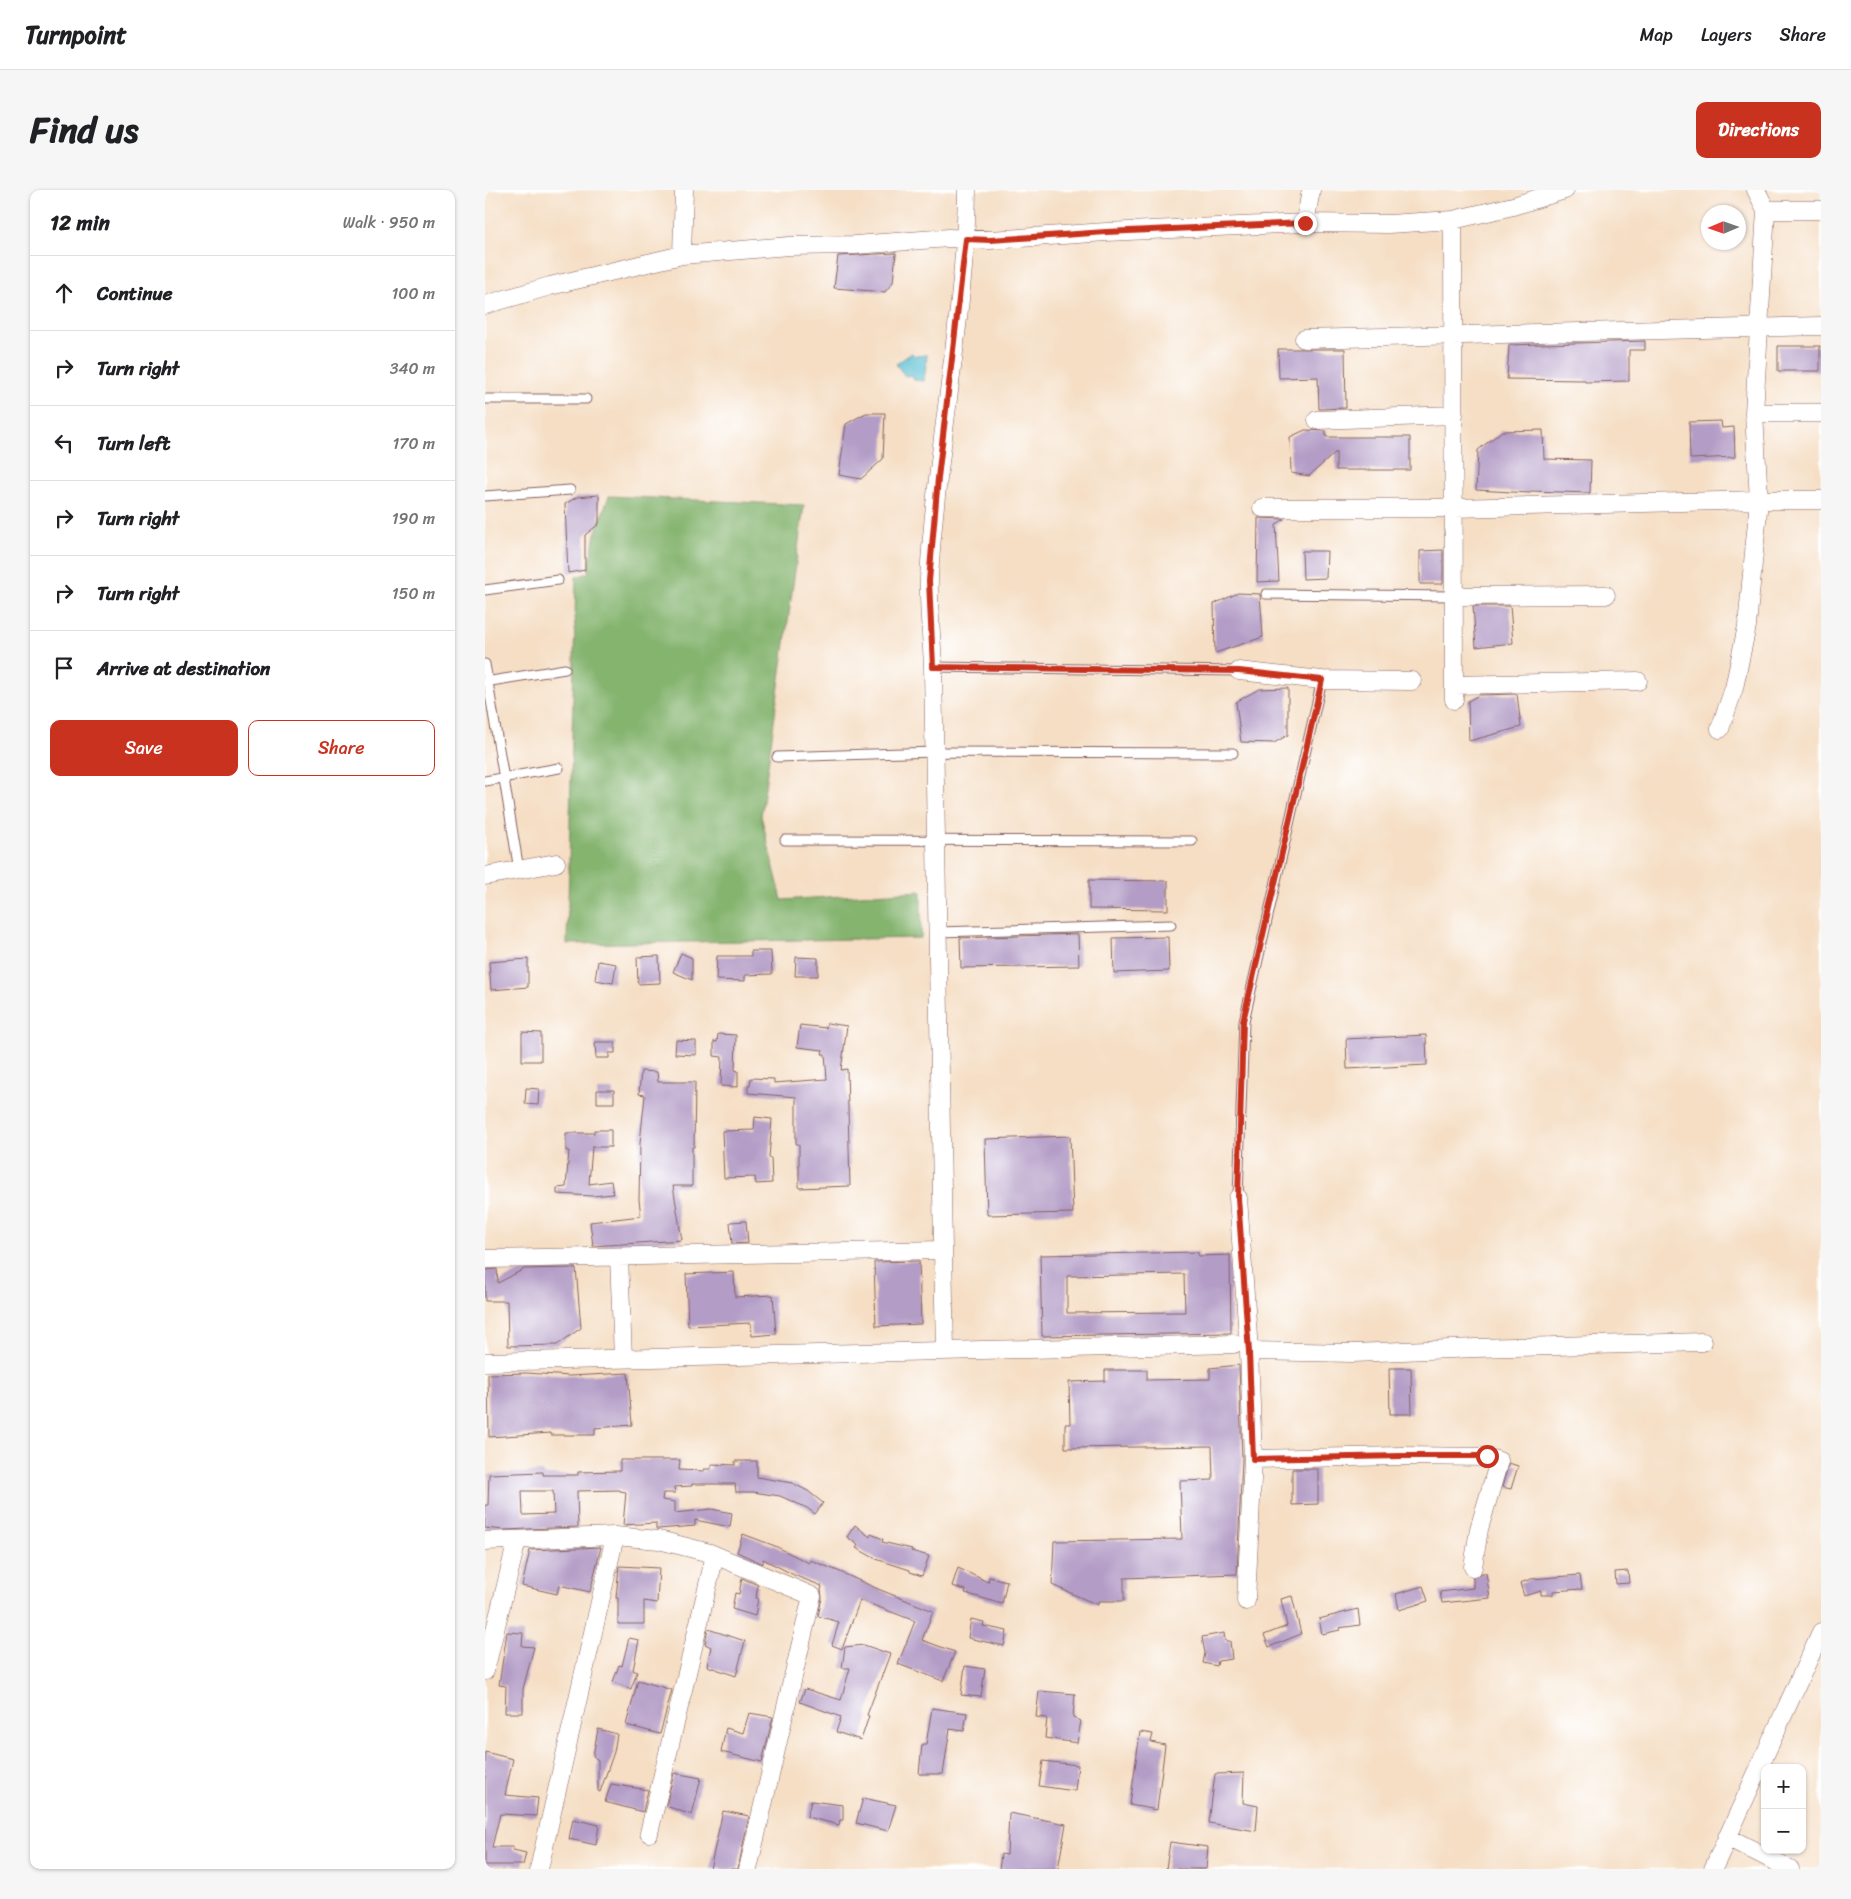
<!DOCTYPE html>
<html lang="en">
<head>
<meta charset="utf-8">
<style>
  body { margin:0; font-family:Sriracha,sans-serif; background:#f6f6f6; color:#202124 }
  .controls { position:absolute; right:15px; bottom:15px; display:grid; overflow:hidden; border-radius:10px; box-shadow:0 1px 4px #0004 }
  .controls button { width:45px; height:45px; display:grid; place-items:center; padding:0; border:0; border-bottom:1px solid #e0e0e0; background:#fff; color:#202124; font:25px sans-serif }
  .compass { position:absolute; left:1216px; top:15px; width:45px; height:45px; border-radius:50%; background:#fff; box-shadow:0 1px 4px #0004; rotate:268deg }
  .stop { position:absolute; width:15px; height:15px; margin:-11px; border:4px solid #c8321e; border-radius:50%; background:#fff }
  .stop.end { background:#c8321e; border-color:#fff; box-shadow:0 1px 5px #0008 }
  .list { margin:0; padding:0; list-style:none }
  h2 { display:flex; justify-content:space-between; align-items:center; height:65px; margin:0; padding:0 20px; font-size:21px }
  h2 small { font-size:16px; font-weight:400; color:#757577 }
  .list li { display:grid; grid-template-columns:32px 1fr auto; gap:15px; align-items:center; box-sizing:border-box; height:75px; padding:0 20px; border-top:1px solid #e0e0e0 }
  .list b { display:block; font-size:19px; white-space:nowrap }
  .list em { font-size:16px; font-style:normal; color:#757577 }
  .actions { display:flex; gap:10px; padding:15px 20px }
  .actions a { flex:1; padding:11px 0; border:1px solid #c8321e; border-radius:10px; text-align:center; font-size:18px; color:#c8321e }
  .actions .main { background:#c8321e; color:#fff }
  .icon { flex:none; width:28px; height:28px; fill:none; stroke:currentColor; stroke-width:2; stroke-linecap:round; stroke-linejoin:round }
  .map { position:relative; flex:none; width:1336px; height:1679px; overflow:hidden; border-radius:10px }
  header { display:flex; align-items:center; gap:30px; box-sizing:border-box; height:70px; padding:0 25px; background:#fff; border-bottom:1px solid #e0e0e0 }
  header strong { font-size:24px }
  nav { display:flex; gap:28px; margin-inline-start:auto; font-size:18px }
  .intro { display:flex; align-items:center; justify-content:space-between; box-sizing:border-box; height:120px; padding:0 30px }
  h1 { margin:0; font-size:35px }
  .button { padding:12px 22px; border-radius:10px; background:#c8321e; color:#fff; font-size:18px; font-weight:700 }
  main { display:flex; gap:30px; padding:0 30px }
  aside { flex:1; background:#fff; border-radius:10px; box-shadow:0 1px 4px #0004 }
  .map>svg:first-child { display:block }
  .forest { fill:#84b46e; stroke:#676a4c }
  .water { fill:#53bdd0; stroke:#4e6e7e }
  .building { fill:#b39cc6; fill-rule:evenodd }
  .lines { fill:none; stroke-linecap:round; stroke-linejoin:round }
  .service-casing { stroke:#866261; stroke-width:11 }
  .minor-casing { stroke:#866261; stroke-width:19 }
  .service { stroke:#fff; stroke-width:9 }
  .minor { stroke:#fff; stroke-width:18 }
  .route { stroke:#c8321e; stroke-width:6 }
</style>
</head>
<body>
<header>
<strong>Turnpoint</strong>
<nav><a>Map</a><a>Layers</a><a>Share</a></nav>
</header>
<div class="intro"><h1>Find us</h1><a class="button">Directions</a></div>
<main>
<aside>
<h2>12 min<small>Walk · 950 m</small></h2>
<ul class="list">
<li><svg class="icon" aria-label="ahead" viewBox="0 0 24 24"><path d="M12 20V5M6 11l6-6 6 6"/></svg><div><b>Continue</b></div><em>100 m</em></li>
<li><svg class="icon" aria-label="right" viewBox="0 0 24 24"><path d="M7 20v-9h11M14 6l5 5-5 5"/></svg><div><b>Turn right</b></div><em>340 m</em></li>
<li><svg class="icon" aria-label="left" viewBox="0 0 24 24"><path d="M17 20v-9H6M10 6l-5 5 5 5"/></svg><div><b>Turn left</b></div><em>170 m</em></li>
<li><svg class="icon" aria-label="right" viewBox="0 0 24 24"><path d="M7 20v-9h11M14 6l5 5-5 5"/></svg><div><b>Turn right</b></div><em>190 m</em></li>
<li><svg class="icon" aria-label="right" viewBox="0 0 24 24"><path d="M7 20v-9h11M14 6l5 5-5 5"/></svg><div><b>Turn right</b></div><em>150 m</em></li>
<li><svg class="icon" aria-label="arrive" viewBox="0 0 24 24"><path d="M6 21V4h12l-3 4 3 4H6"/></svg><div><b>Arrive at destination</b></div></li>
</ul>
<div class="actions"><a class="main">Save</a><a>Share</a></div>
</aside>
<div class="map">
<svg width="1336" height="1679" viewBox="0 0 1336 1679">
  <rect width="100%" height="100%" fill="#fff"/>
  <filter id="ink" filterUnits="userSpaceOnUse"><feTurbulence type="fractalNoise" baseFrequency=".02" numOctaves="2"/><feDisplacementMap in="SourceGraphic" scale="10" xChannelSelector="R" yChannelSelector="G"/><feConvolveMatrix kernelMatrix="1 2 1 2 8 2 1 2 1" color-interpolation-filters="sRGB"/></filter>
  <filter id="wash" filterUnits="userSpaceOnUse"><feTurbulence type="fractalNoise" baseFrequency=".0096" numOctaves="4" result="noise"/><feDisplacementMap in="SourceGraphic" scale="20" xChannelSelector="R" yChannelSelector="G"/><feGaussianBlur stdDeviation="1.12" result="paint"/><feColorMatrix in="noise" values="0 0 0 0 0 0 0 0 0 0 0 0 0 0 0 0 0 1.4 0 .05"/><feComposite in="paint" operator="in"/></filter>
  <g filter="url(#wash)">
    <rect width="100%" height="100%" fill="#f5dec4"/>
    <path class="forest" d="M 124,306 L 319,315 L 276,626 L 297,710 L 436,701 L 436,748 L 82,754 L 91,387 L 103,383 L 110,344 Z"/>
    <path class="water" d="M 427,163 L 430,166 L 442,165 L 439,191 L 429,190 L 427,185 L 420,186 L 411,174 Z"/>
    <g id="blocks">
      <path class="building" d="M 411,63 L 408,92 L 400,102 L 349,98 L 353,66 Z
        M 1160,151 L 1160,160 L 1144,160 L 1144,191 L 1100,192 L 1100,190 L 1022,189 L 1024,155 Z
        M 1293,156 L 1335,156 L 1335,181 L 1293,181 Z
        M 793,159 L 860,159 L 861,218 L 834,219 L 833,187 L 794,188 Z
        M 381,223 L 400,223 L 398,269 L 376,289 L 354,285 L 361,234 Z
        M 1236,231 L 1237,238 L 1249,237 L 1250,267 L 1205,269 L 1204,232 Z
        M 820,240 L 841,241 L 841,247 L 925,247 L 925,280 L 851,280 L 851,262 L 824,286 L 806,283 L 805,247 Z
        M 1058,240 L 1059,269 L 1106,270 L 1105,303 L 1046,301 L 1045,303 L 991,300 L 993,260 L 1017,241 Z
        M 114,305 L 114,334 L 100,345 L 100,380 L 83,383 L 80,314 L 92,307 Z
        M 773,328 L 799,329 L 791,335 L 794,391 L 772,392 Z
        M 958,360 L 958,394 L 935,394 L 935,361 Z
        M 817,361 L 842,361 L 841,388 L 818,389 Z
        M 753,403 L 775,404 L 778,447 L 730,463 L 729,414 Z
        M 988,416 L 1025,416 L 1028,453 L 991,457 Z
        M 803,498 L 803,545 L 789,553 L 756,552 L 751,512 L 774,499 Z
        M 1032,504 L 1036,537 L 984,551 L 983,511 L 994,505 Z
        M 604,690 L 683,691 L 683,720 L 604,719 Z
        M 593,744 L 594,776 L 476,778 L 475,748 Z
        M 683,747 L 684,781 L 629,783 L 628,748 Z
        M 266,761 L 286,761 L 287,784 L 260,785 L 260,791 L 231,790 L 232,766 L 266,766 Z
        M 196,763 L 207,768 L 207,790 L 188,782 Z
        M 174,766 L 175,793 L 153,794 L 152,767 Z
        M 311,767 L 333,768 L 333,786 L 310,786 Z
        M 43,769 L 43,797 L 6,800 L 4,772 Z
        M 113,771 L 131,774 L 128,793 L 110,790 Z
        M 342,833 L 362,836 L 356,880 L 362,879 L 365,996 L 314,998 L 314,954 L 311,954 L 311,907 L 263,903 L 263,895 L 265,895 L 266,888 L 289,889 L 289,893 L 342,889 L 340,864 L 337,864 L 338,860 L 312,857 L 315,835 L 341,838 Z
        M 37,842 L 56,843 L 56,871 L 37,871 Z
        M 233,844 L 251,845 L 250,880 L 253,881 L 253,897 L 236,896 L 237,867 L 229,866 L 229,851 L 232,852 Z
        M 941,845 L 942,875 L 862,879 L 861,849 Z
        M 191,850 L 211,851 L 211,865 L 190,864 Z
        M 110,852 L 130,852 L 130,863 L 124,863 L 124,868 L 111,868 Z
        M 156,881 L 172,882 L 173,892 L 210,892 L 209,957 L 207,957 L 207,996 L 188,996 L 197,1050 L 108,1056 L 105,1032 L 156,1026 L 154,1010 L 155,953 L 160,905 L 154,904 Z
        M 41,898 L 54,899 L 53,915 L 40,914 Z
        M 112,900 L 129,900 L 129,913 L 112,913 Z
        M 270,927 L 287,929 L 284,968 L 286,968 L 287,993 L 271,994 L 270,987 L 239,988 L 237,941 L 269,940 Z
        M 109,940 L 126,940 L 126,957 L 107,957 L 104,994 L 126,991 L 128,1004 L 108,1006 L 72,1004 L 72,998 L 81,997 L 84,961 L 81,961 L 81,943 L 109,943 Z
        M 585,946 L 588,1023 L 502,1025 L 500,949 Z
        M 261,1031 L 263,1053 L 247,1054 L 245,1032 Z
        M 713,1062 L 713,1066 L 745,1065 L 746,1143 L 557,1146 L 555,1065 ZM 699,1084 L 700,1122 L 582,1123 L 582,1086 Z
        M 434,1071 L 436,1134 L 391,1136 L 389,1072 Z
        M 91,1078 L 96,1138 L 72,1155 L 23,1156 L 22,1111 L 0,1111 L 0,1080 L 12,1079 L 13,1093 L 39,1079 Z
        M 249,1082 L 250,1107 L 288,1105 L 291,1144 L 267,1146 L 266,1133 L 203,1136 L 201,1084 Z
        M 754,1175 L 757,1269 L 752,1384 L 639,1388 L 639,1411 L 613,1411 L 613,1415 L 567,1395 L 569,1351 L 697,1349 L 695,1291 L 728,1290 L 727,1256 L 580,1258 L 580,1234 L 585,1234 L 584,1192 L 620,1191 L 620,1180 L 662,1180 L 662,1190 L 725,1189 L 725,1178 Z
        M 904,1178 L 926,1178 L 927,1224 L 905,1224 Z
        M 42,1183 L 85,1186 L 143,1183 L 147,1235 L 110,1238 L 110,1245 L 66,1245 L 66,1243 L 4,1247 L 3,1184 Z
        M 135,1270 L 195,1270 L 194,1280 L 219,1281 L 219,1279 L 226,1279 L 226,1274 L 250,1275 L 250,1271 L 272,1271 L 272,1287 L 307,1293 L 323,1301 L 338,1313 L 330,1324 L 322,1318 L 295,1306 L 268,1302 L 251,1302 L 250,1294 L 207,1294 L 207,1296 L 189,1297 L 190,1303 L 178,1303 L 177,1310 L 190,1312 L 190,1323 L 226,1319 L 247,1323 L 245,1337 L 210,1330 L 210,1336 L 173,1339 L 171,1339 L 171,1333 L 138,1335 L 141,1302 L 135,1301 L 135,1300 L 92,1301 L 93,1337 L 19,1340 L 0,1338 L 0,1315 L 3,1315 L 4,1284 L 58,1282 L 58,1285 L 93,1285 L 93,1282 L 135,1281 ZM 37,1301 L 68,1301 L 69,1324 L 38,1325 Z
        M 1024,1273 L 1033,1276 L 1026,1299 L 1017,1297 Z
        M 807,1279 L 833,1279 L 833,1314 L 807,1315 Z
        M 370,1335 L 385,1347 L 386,1344 L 398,1349 L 397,1352 L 427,1359 L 426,1361 L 444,1366 L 437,1386 L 425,1382 L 425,1380 L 391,1369 L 371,1358 L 373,1355 L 362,1347 Z
        M 258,1344 L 290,1356 L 324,1373 L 325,1370 L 353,1381 L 393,1399 L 448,1421 L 437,1450 L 470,1462 L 458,1491 L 413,1474 L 430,1431 L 375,1410 L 357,1459 L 347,1455 L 354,1432 L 333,1426 L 337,1408 L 336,1400 L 337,1396 L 311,1386 L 278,1369 L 278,1374 L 252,1362 Z
        M 116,1357 L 105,1402 L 74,1395 L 72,1404 L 37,1396 L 45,1360 Z
        M 134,1376 L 174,1378 L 172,1413 L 159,1411 L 159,1434 L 133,1434 L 133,1408 L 131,1408 Z
        M 473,1378 L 503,1392 L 504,1387 L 522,1391 L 517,1414 L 480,1403 L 481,1400 L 467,1396 Z
        M 1143,1381 L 1144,1393 L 1131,1394 L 1130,1382 Z
        M 997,1383 L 1001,1383 L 1005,1408 L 957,1413 L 955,1402 L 988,1398 L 988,1387 Z
        M 1095,1385 L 1097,1399 L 1068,1401 L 1068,1405 L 1056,1405 L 1056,1401 L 1039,1406 L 1035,1393 L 1046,1389 Z
        M 257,1388 L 273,1395 L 271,1408 L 273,1408 L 270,1426 L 247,1419 L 250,1403 L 254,1404 Z
        M 938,1396 L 943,1411 L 914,1420 L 911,1404 Z
        M 807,1406 L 816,1444 L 784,1457 L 779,1445 L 802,1436 L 796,1409 Z
        M 873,1419 L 875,1435 L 854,1438 L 855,1440 L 837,1444 L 834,1429 Z
        M 486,1429 L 499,1432 L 498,1436 L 522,1441 L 519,1456 L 483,1448 Z
        M 223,1439 L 260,1451 L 251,1486 L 222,1476 L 226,1457 L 220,1454 Z
        M 22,1442 L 38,1443 L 37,1456 L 49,1457 L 38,1499 L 38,1523 L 20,1523 L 21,1496 L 14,1495 Z
        M 739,1443 L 740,1451 L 745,1451 L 747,1469 L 733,1471 L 732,1476 L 718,1473 L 720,1463 L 717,1447 Z
        M 144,1448 L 154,1450 L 148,1480 L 152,1482 L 146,1499 L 128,1492 L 134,1475 L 137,1476 Z
        M 379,1455 L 405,1464 L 382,1525 L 384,1526 L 376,1550 L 351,1542 L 356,1527 L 315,1512 L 320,1499 L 356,1510 L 365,1478 L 357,1478 L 360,1457 Z
        M 480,1476 L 500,1479 L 496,1507 L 476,1505 Z
        M 153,1490 L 187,1500 L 175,1544 L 141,1535 Z
        M 554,1501 L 590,1504 L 588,1527 L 596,1531 L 592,1553 L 560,1548 L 562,1528 L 551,1527 Z
        M 447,1518 L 482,1523 L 479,1541 L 465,1539 L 458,1584 L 434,1584 L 437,1554 L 441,1554 Z
        M 264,1523 L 288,1527 L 277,1572 L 236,1562 L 241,1538 L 258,1543 Z
        M 113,1539 L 132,1544 L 129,1562 L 115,1602 L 113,1601 L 113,1570 L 108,1566 Z
        M 655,1542 L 668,1544 L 666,1552 L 680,1555 L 672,1620 L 645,1615 Z
        M 0,1562 L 28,1569 L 20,1605 L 53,1608 L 51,1626 L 15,1624 L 7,1657 L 28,1657 L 28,1660 L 41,1663 L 38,1675 L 0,1675 Z
        M 558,1571 L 593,1575 L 590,1601 L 554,1596 Z
        M 189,1583 L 216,1588 L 207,1625 L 181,1616 Z
        M 759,1583 L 758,1613 L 773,1616 L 771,1641 L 724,1633 L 730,1584 Z
        M 126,1594 L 163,1600 L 158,1622 L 120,1612 Z
        M 378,1608 L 411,1615 L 403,1641 L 371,1633 Z
        M 326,1611 L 358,1615 L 358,1630 L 355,1630 L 354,1635 L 322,1627 Z
        M 238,1621 L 264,1626 L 253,1679 L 225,1679 Z
        M 524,1623 L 581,1634 L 573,1679 L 514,1679 L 516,1664 L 522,1665 Z
        M 88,1629 L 114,1635 L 111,1655 L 84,1649 Z
        M 685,1652 L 723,1657 L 721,1679 L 681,1679 Z"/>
    </g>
  </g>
  <g filter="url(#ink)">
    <use href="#blocks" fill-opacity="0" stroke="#866261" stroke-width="1"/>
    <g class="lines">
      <defs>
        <path id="service" d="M 0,209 L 101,209
          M 0,306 L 85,300
          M 0,400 L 73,390
          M 781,404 L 969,406
          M 0,474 L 34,680
          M 448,477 L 754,481
          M 0,492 L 80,479
          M 292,567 L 450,562 L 748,563
          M 0,591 L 74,578
          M 300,650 L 707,651
          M 453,742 L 686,735
          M 753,1008 L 759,831 L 837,490"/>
        <path id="minor" d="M 1281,20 L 1336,20
          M 968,30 L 969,510
          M 820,33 L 826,0
          M 197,65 L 199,0
          M 0,115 L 65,96 L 197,65 L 304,56 L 370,55 L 464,48 L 505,50 L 621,42 L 820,33 L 903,34 L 968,30 L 1028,16 L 1080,0
          M 819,149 L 1336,136
          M 1269,223 L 1336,223
          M 832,230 L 969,225
          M 777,318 L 969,318 L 1274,310 L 1336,310
          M 969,406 L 1121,405
          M 754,481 L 837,490 L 927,491
          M 969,495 L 1153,491
          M 1235,539 L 1249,498 L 1262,436 L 1274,310 L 1269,223 L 1281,20 L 1271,0
          M 0,686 L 71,673
          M 753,1008 L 764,1161 L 768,1269 L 761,1411
          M 458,1060 L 448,477 C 447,448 443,418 444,389 C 451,259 480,130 482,0
          M 134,1067 L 138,1168
          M 0,1069 L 458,1060 L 460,1161
          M 764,1161 L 868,1163 L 991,1158 L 1218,1152
          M 0,1172 L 749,1154
          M 768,1269 L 916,1266 L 1002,1267 L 1014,1271 L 994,1339 L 988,1377
          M 0,1351 L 130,1346 L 174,1350 L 225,1363 L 327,1406 L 263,1679
          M 0,1481 L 32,1350
          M 164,1643 L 230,1365
          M 1242,1647 L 1305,1679
          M 54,1679 L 130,1346
          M 1228,1679 L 1336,1442"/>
      </defs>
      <use href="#service" class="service-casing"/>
      <use href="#minor" class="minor-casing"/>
      <use href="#service" class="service"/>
      <use href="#minor" class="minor"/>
    </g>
  </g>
  <g class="lines" filter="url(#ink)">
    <path class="route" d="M 820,33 L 621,42 L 505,50 L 481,49 L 453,288 L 444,391 L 448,477 L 754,481 L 837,490 L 758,831 L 753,1008 L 764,1162 L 768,1269 L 916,1266 L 1002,1266"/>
  </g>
</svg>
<div class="controls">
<button>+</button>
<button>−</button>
</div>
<svg class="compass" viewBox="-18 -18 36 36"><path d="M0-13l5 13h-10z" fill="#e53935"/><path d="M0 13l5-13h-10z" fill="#757577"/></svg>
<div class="stop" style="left:1002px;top:1266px"></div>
<div class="stop end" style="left:820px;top:33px"></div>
</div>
</main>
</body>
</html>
